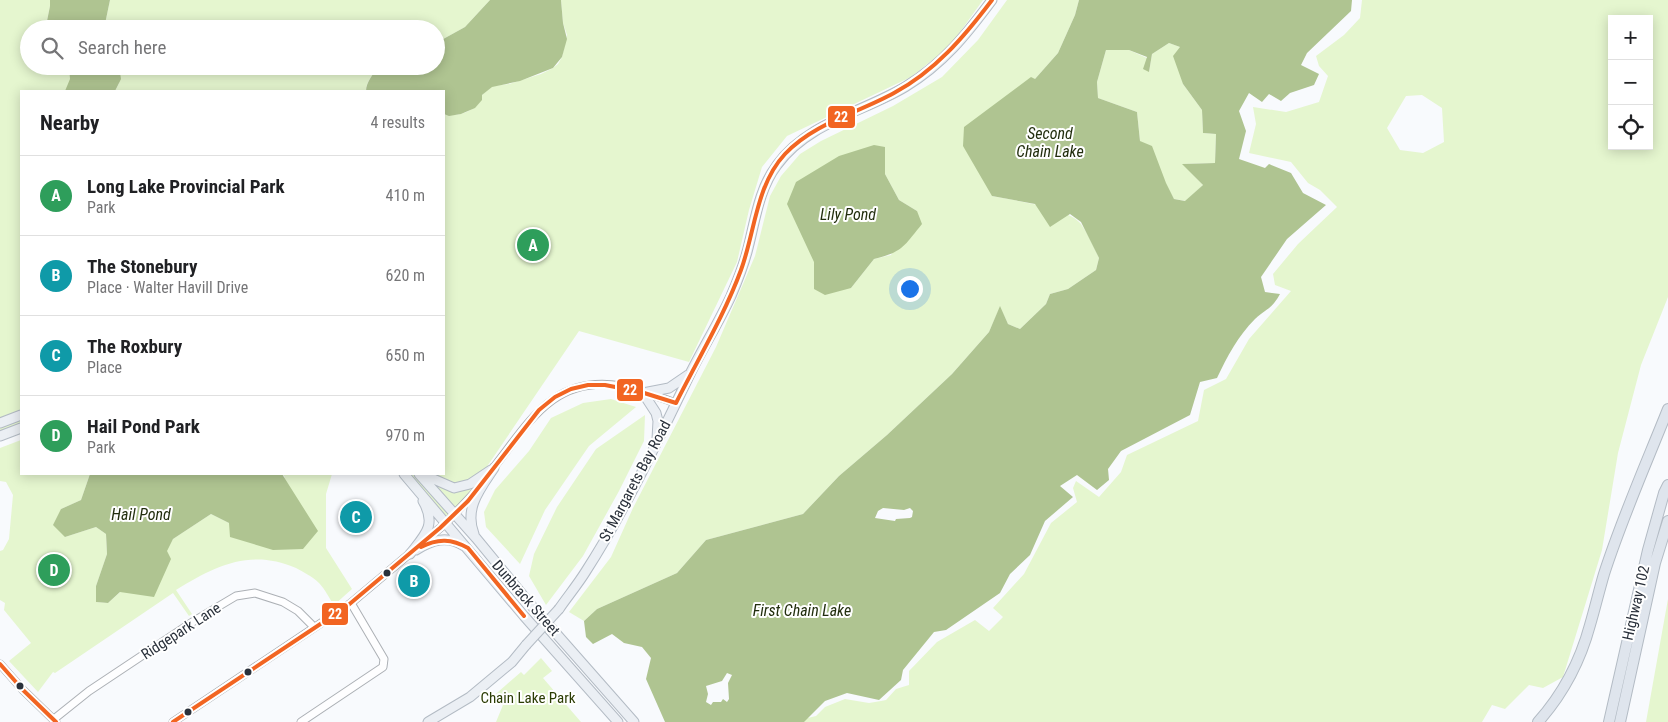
<!DOCTYPE html>
<html lang="en">
<head>
<meta charset="utf-8">
<style>
  body { margin:0; font-family:"Roboto Condensed",sans-serif; background:#f6f6f6; color:#202124 }
  .controls { position:absolute; right:15px; top:15px; display:grid; overflow:hidden; border-radius:0px; box-shadow:0 2px 12px #0003 }
  .controls button { width:45px; height:45px; display:grid; place-items:center; padding:0; border:0; border-bottom:1px solid #e0e0e0; background:#fff; color:#202124; font:25px sans-serif }
  .you { position:absolute; left:909px; top:288px; width:18px; height:18px; margin:-12px; border:4px solid #fff; border-radius:50%; background:#1a73e8; box-shadow:0 0 0 8px #1a73e833 }
  .badge { display:grid; place-items:center; width:32px; height:32px; border-radius:50%; background:#72777f; color:#fff; font-size:16px; font-weight:700 }
  .pin { position:absolute; translate:-50% -50%; border:2px solid #fff; box-shadow:0 1px 5px #0006 }
  .list { margin:0; padding:0; list-style:none }
  h2 { display:flex; justify-content:space-between; align-items:center; height:65px; margin:0; padding:0 20px; font-size:21px }
  h2 small { font-size:16px; font-weight:400; color:#757577 }
  .list li { display:grid; grid-template-columns:32px 1fr auto; gap:15px; align-items:center; box-sizing:border-box; height:80px; padding:0 20px; border-top:1px solid #e0e0e0 }
  .list b { display:block; font-size:19px; white-space:nowrap }
  .list p { margin:0; font-size:16px; white-space:nowrap; color:#757577 }
  .list em { font-size:16px; font-style:normal; color:#757577 }
  .icon { flex:none; width:28px; height:28px; fill:none; stroke:currentColor; stroke-width:2; stroke-linecap:round; stroke-linejoin:round }
  .map { position:relative; flex:none; width:1668px; height:722px; overflow:hidden }
  .search { position:absolute; background:#fff; box-shadow:0 2px 12px #0003; left:20px; top:20px; width:425px; height:55px; display:flex; align-items:center; gap:12px; box-sizing:border-box; padding:0 18px; border-radius:28px; color:#757577; font-size:19px }
  .panel { position:absolute; background:#fff; box-shadow:0 2px 12px #0003; left:20px; top:90px; width:425px; height:385px; border-radius:0px }
  .map>svg:first-child { display:block }
  .green { fill:#e5f6cf; fill-rule:evenodd }
  .water { fill:#afc491; fill-rule:evenodd }
  .lines { fill:none; stroke-linecap:round; stroke-linejoin:round }
  .minor-casing { stroke:#acb0b5; stroke-width:9 }
  .major-casing { stroke:#b3bbc4; stroke-width:11 }
  .highway-casing { stroke:#b3bbc4; stroke-width:12 }
  .minor { stroke:#fefeff; stroke-width:7 }
  .major { stroke:#ebeff4; stroke-width:9 }
  .highway { stroke:#dfe5ed; stroke-width:10 }
  .major-bridge-casing { stroke:#b3bbc4; stroke-width:11; stroke-linecap:butt }
  .major-bridge { stroke:#ebeff4; stroke-width:9 }
  .bus-1-casing { stroke:#fff; stroke-width:8 }
  .bus-1 { stroke:#f26522; stroke-width:4 }
  .bus-dot { fill:#2a313b; stroke:#fff; stroke-width:2 }
  .labels { text-anchor:middle; stroke-width:4; stroke-linejoin:round; paint-order:stroke }
  .street-label { font-size:15px; fill:#2a313b; stroke:#fff }
  .park-label { font-size:15px; fill:#2b3c04; stroke:#fff }
  .water-label { font-size:16px; font-style:italic; fill:#222e0e; stroke:#fff }
  .line-badge { stroke:#fff; stroke-width:2 }
  .badge-label { font-size:14px; text-anchor:middle; font-weight:bold; fill:#fff }
</style>
</head>
<body>
<div class="map">
<svg width="1668" height="722" viewBox="0 0 1668 722">
  <rect width="100%" height="100%" fill="#f8fafd"/>
  <path class="green" d="M 0,0 L 50,0 L 50,6 L 47,21 L 52,29 L 29,29 L 29,66 L 69,66 L 68,70 L 76,91 L 21,91 L 21,423 L 0,431 Z
    M 110,0 L 490,0 L 465,27 L 436,43 L 436,29 L 106,29 L 105,24 Z
    M 561,0 L 983,0 L 950,46 L 911,77 L 787,136 L 762,167 L 749,210 L 737,262 L 689,362 L 579,331 L 450,521 L 405,474 L 444,474 L 444,114 C 457,118 480,110 482,95 L 492,86 L 509,84 L 541,74 L 553,68 L 558,64 L 562,57 L 567,35 L 563,23 Z
    M 1007,0 L 1079,0 L 1075,15 L 1058,53 L 1035,79 L 992,196 C 1012,200 1070,208 1081,224 C 1088,234 1094,247 1099,258 L 1096,270 L 1068,289 L 1050,294 L 1046,304 L 1020,329 L 1008,324 L 1000,307 L 989,332 L 952,374 L 887,435 L 839,476 L 803,514 L 706,540 L 677,573 L 597,609 L 584,621 L 569,612 L 611,557 L 633,508 L 716,347 L 755,256 L 770,196 L 781,176 L 800,154 L 821,141 L 893,106 L 942,77 L 978,40 ZM 885,174 L 899,200 L 917,211 L 891,255 L 874,259 L 851,288 L 815,289 L 814,263 Z
    M 1362,0 L 1668,0 L 1668,297 L 1641,365 L 1618,453 L 1602,550 L 1563,677 L 1543,688 L 1529,685 L 1505,709 L 1492,705 L 1482,722 L 791,722 L 816,716 L 825,707 L 845,699 L 869,703 L 881,701 L 886,700 L 896,689 L 909,685 L 909,671 L 937,642 L 975,620 L 989,631 L 1003,617 L 993,608 L 1024,574 L 1051,523 L 1077,502 L 1073,488 L 1076,481 L 1099,497 L 1121,472 L 1127,455 L 1198,421 L 1204,390 L 1226,379 L 1249,339 L 1291,291 L 1275,285 L 1273,274 L 1298,244 L 1337,207 L 1320,190 L 1308,183 L 1291,162 L 1249,153 L 1256,124 L 1253,107 L 1286,112 L 1319,102 L 1328,76 L 1319,66 L 1316,56 L 1344,35 L 1360,18 ZM 1612,19 L 1649,19 L 1649,146 L 1612,146 ZM 1422,95 L 1442,108 L 1444,142 L 1423,153 L 1400,150 L 1387,128 L 1406,96 Z
    M 1169,43 L 1180,47 L 1183,84 L 1202,110 L 1203,133 L 1216,134 L 1215,163 L 1183,164 L 1203,185 L 1186,201 L 1174,199 L 1140,141 L 1137,112 L 1098,98 L 1097,82 L 1106,50 L 1129,50 L 1147,58 L 1149,72 L 1152,54 Z
    M 119,66 L 379,66 C 374,74 366,81 366,91 L 115,91 L 119,83 Z
    M 611,399 L 636,407 L 589,446 L 545,510 L 520,564 L 486,527 L 484,512 L 495,490 L 529,451 L 551,418 L 583,403 Z
    M 645,415 L 644,441 L 619,491 L 583,556 L 546,605 L 529,576 L 534,554 L 557,507 L 596,449 Z
    M 21,440 L 21,474 L 90,474 L 81,500 L 61,509 L 65,537 L 96,527 L 106,534 L 107,554 L 96,586 L 96,602 L 108,603 L 166,551 L 173,539 L 211,514 L 229,523 L 285,477 L 282,474 L 332,474 L 326,494 L 326,548 L 352,589 L 334,605 C 329,598 325,589 319,583 C 312,576 303,572 296,568 C 251,548 214,566 176,590 L 192,614 L 189,616 L 173,593 L 55,673 L 53,672 L 38,692 L 9,661 L 31,643 L 4,610 L 5,603 L 0,600 L 0,551 L 3,550 L 9,539 L 13,495 L 6,482 L 0,481 L 0,448 Z
    M 1668,599 L 1668,722 L 1646,722 Z
    M 541,658 L 552,671 L 543,678 L 581,722 L 496,722 L 503,705 L 490,699 L 521,672 L 524,675 Z"/>
  <path class="water" d="M 50,0 L 110,0 L 105,24 L 106,29 L 52,29 L 47,21 L 50,6 Z
    M 490,0 L 561,0 L 563,23 L 567,39 L 562,57 L 553,68 L 520,81 L 492,87 L 482,95 L 482,100 L 475,108 L 461,114 L 449,116 L 444,114 L 444,91 L 366,91 C 366,82 374,73 379,66 L 436,66 L 436,43 L 465,27 Z
    M 1079,0 L 1352,0 L 1351,11 L 1307,53 L 1301,65 L 1319,74 L 1314,85 L 1290,93 L 1281,101 L 1269,94 L 1262,102 L 1249,93 L 1239,111 L 1246,131 L 1239,159 L 1265,168 L 1269,164 L 1291,173 L 1303,193 L 1326,205 L 1287,239 L 1261,277 L 1265,292 L 1280,294 C 1271,310 1267,308 1255,319 C 1238,336 1227,357 1217,378 L 1200,382 L 1190,415 L 1121,451 L 1108,469 L 1109,480 L 1097,490 L 1077,475 L 1060,486 L 1073,497 L 1045,521 L 1030,555 L 1010,574 L 1000,593 L 946,630 L 934,632 L 903,670 L 901,680 L 879,700 L 847,693 L 825,701 L 804,722 L 665,722 L 646,679 L 651,658 L 642,647 L 624,643 L 612,634 L 593,644 L 586,637 L 584,621 L 597,609 L 677,573 L 706,540 L 803,514 L 839,476 L 887,435 L 952,374 L 989,332 L 1000,306 L 1008,324 L 1020,329 L 1046,304 L 1050,294 L 1068,289 L 1096,270 L 1099,258 L 1081,222 L 1070,214 L 1050,227 L 1035,204 L 992,196 L 963,146 L 964,127 L 1031,77 L 1035,79 L 1058,53 L 1075,15 ZM 1169,43 L 1180,47 L 1173,56 L 1183,84 L 1202,110 L 1203,133 L 1216,134 L 1215,163 L 1182,164 L 1203,185 L 1185,201 L 1174,199 L 1166,183 L 1152,146 L 1140,141 L 1137,112 L 1098,98 L 1097,82 L 1106,50 L 1129,50 L 1147,57 L 1143,69 L 1149,72 L 1152,54 ZM 883,508 L 904,510 L 910,508 L 913,511 L 912,517 L 910,518 L 896,519 L 895,521 L 875,518 L 878,511 ZM 727,673 L 732,675 L 728,683 L 729,699 L 727,702 L 723,699 L 721,702 L 713,702 L 711,705 L 706,702 L 708,694 L 706,686 L 722,681 Z
    M 69,66 L 119,66 L 121,79 L 115,91 L 65,91 L 70,79 Z
    M 874,145 L 885,147 L 885,174 L 899,200 L 917,211 L 922,224 C 904,246 903,252 874,259 L 851,288 L 825,295 L 814,289 L 814,262 L 787,204 L 796,182 L 839,156 Z
    M 90,474 L 282,474 L 318,531 L 303,549 L 273,550 L 230,537 L 229,523 L 211,514 L 173,539 L 167,551 L 171,559 L 154,597 L 120,592 L 108,603 L 96,602 L 96,586 L 107,554 L 106,534 L 96,527 L 65,537 L 53,525 L 61,509 L 81,500 Z"/>
  <g class="lines">
    <defs>
      <path id="minor" d="M 491,471 C 527,426 552,374 621,386 C 639,389 658,397 676,403
        M 0,664 L 23,690 L 56,722
        M 54,719 L 89,691 L 194,621 L 236,596 L 255,593 L 283,602 L 298,611 L 314,627
        M 173,722 L 351,603 L 446,523 L 477,490
        M 301,722 L 383,667 L 384,659 L 351,603"/>
      <path id="major" d="M 0,423 L 21,415
        M 0,436 L 21,428
        M 657,439 L 658,421 L 656,413 L 643,393 L 669,388 L 688,375
        M 404,474 L 524,616 L 618,722
        M 419,474 L 476,538 L 531,605 L 634,722
        M 426,474 L 429,477 L 454,488 L 470,484 L 491,470
        M 474,534 C 464,508 480,489 494,468
        M 416,550 C 432,540 447,535 464,546
        M 410,554 C 425,535 437,525 423,501
        M 559,609 C 568,596 578,584 586,571 C 626,509 659,438 691,372 C 704,346 719,322 731,296 C 737,282 743,267 747,252 C 755,223 758,190 777,165 C 807,123 863,112 905,87 C 943,64 966,35 992,0
        M 428,722 L 470,697 L 512,662 L 526,645"/>
      <path id="highway" d="M 1538,722 C 1563,694 1580,662 1590,625 C 1595,608 1599,591 1604,574 C 1622,518 1646,464 1668,409
        M 1609,722 L 1648,550 L 1664,493 L 1668,485
        M 1620,722 L 1655,563 L 1668,521"/>
    </defs>
    <use href="#minor" class="minor-casing"/>
    <use href="#major" class="major-casing"/>
    <use href="#highway" class="highway-casing"/>
    <use href="#minor" class="minor"/>
    <use href="#major" class="major"/>
    <use href="#highway" class="highway"/>
    <defs>
      <path id="major-bridge" d="M 526,645 L 559,609"/>
    </defs>
    <use href="#major-bridge" class="major-bridge-casing"/>
    <use href="#major-bridge" class="major-bridge"/>
    <defs>
      <path id="bus-1" d="M 421,547 C 438,538 452,539 468,548 L 524,616
        M 0,664 L 23,690 L 56,722
        M 173,722 L 346,607 L 440,528 L 468,501 L 539,410 L 555,397 L 571,389 L 588,385 L 605,385 L 641,392 L 676,403 C 698,359 724,316 741,270 C 755,232 756,185 785,154 C 814,123 858,113 894,93 C 935,71 964,37 992,0"/>
    </defs>
    <use href="#bus-1" class="bus-1-casing"/>
    <use href="#bus-1" class="bus-1"/>
  </g>
  <g class="bus-dot">
    <circle cx="387" cy="573" r="4.5"/>
    <circle cx="248" cy="672" r="4.5"/>
    <circle cx="20" cy="686" r="4.5"/>
    <circle cx="188" cy="712" r="4.5"/>
  </g>
  <g class="labels">
    <g class="street-label">
      <text transform="translate(635 481) rotate(-62)" y="5">St Margarets Bay Road</text>
      <text transform="translate(526 598) rotate(49)" y="5">Dunbrack Street</text>
      <text transform="translate(1636 603) rotate(-77)" y="5">Highway 102</text>
      <text transform="translate(181 631) rotate(-33)" y="5">Ridgepark Lane</text>
    </g>
    <g class="park-label">
      <text x="528" y="703">Chain Lake Park</text>
    </g>
    <g class="water-label">
      <text x="1050" y="139">Second<tspan x="1050" dy="18">Chain Lake</tspan></text>
      <text x="848" y="220">Lily Pond</text>
      <text x="141" y="520">Hail Pond</text>
      <text x="802" y="616">First Chain Lake</text>
    </g>
  </g>
  <g class="line-badge">
    <rect x="827" y="105" width="29" height="24" rx="5" fill="#f26522"/>
    <rect x="616" y="378" width="28" height="24" rx="5" fill="#f26522"/>
    <rect x="321" y="602" width="28" height="24" rx="5" fill="#f26522"/>
  </g>
  <g class="badge-label">
    <text x="841" y="122">22</text>
    <text x="630" y="395">22</text>
    <text x="335" y="619">22</text>
  </g>
</svg>
<div class="controls">
<button>+</button>
<button>−</button>
<button><svg class="icon" aria-label="locate" viewBox="0 0 24 24"><circle cx="12" cy="12" r="6"/><path d="M12 2v4M12 18v4M2 12h4M18 12h4"/></svg></button>
</div>
<div class="you"></div>
<div class="pin badge" style="left:533px;top:245px;background:#2e9e5b">A</div>
<div class="pin badge" style="left:414px;top:581px;background:#0f9aa8">B</div>
<div class="pin badge" style="left:356px;top:517px;background:#0f9aa8">C</div>
<div class="pin badge" style="left:54px;top:570px;background:#2e9e5b">D</div>
<div class="search"><svg class="icon" aria-label="search" viewBox="0 0 24 24"><circle cx="10" cy="10" r="6"/><path d="M15 15l6 6"/></svg>Search here</div>
<section class="panel">
<h2>Nearby<small>4 results</small></h2>
<ul class="list">
<li><span class="badge" style="background:#2e9e5b">A</span><div><b>Long Lake Provincial Park</b><p>Park</p></div><em>410 m</em></li>
<li><span class="badge" style="background:#0f9aa8">B</span><div><b>The Stonebury</b><p>Place · Walter Havill Drive</p></div><em>620 m</em></li>
<li><span class="badge" style="background:#0f9aa8">C</span><div><b>The Roxbury</b><p>Place</p></div><em>650 m</em></li>
<li><span class="badge" style="background:#2e9e5b">D</span><div><b>Hail Pond Park</b><p>Park</p></div><em>970 m</em></li>
</ul>
</section>
</div>
</body>
</html>
